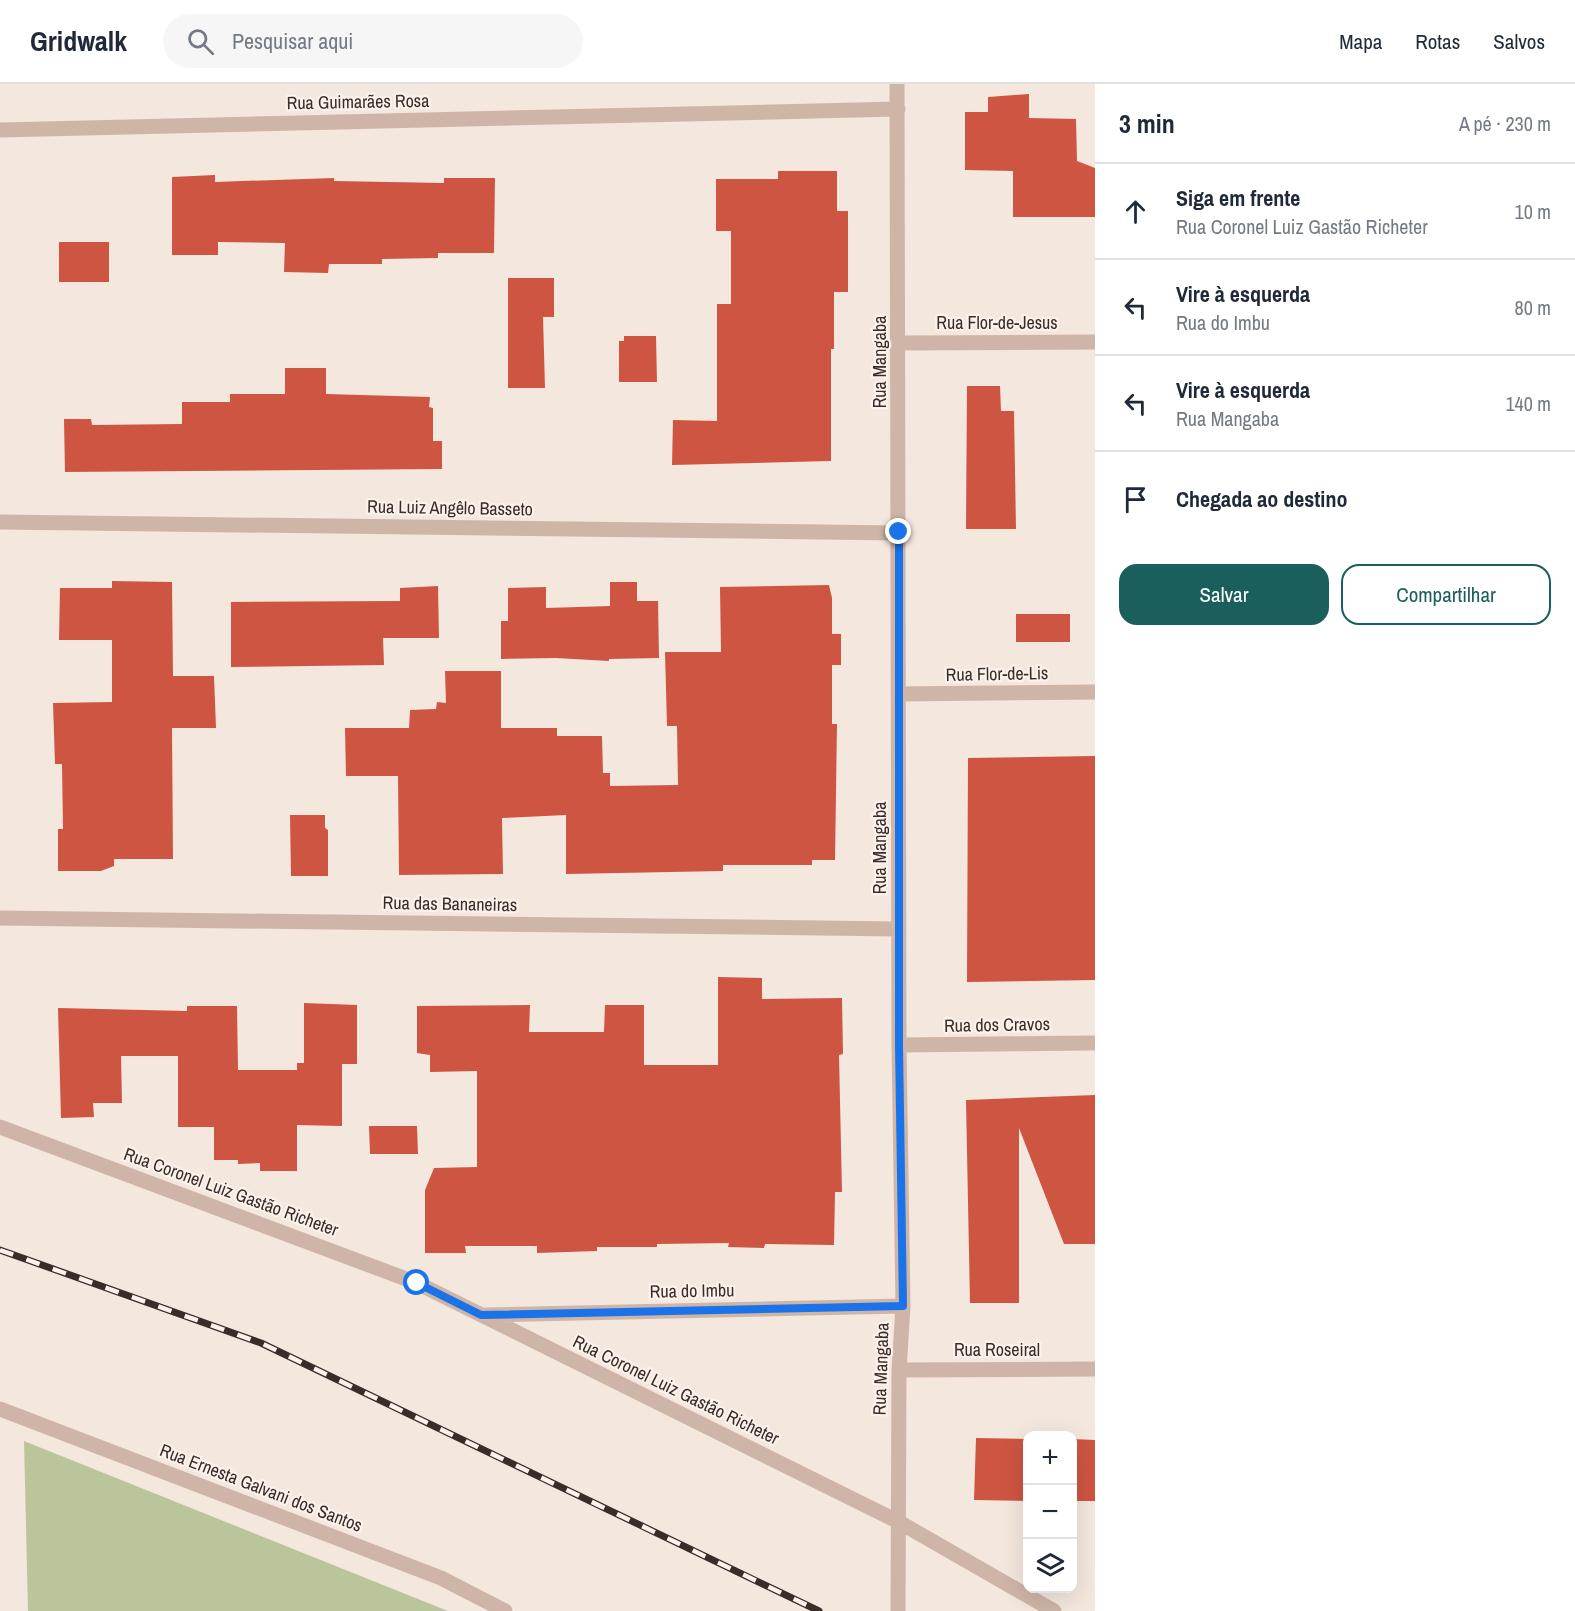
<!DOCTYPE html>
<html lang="pt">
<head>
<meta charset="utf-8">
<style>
  body { margin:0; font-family:"Archivo Narrow",sans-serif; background:#f6f6f7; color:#1f2937 }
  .controls { position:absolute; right:18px; bottom:18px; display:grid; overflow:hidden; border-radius:12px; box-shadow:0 6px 24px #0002 }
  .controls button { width:54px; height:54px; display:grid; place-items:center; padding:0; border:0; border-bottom:2px solid #e0e1e3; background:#fff; color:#1f2937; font:30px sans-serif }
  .stop { position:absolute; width:18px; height:18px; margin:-14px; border:4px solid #1a73e8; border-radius:50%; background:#fff }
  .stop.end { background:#1a73e8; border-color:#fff; box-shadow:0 2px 6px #0008 }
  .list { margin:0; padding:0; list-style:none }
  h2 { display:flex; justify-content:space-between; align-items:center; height:78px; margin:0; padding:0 24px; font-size:26px }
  h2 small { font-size:20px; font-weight:400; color:#747a83 }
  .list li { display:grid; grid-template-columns:39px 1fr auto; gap:18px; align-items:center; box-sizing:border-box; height:96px; padding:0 24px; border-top:2px solid #e0e1e3 }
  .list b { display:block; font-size:22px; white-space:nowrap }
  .list p { margin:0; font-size:20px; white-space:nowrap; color:#747a83 }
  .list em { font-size:20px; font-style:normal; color:#747a83 }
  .actions { display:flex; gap:12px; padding:18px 24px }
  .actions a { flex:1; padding:14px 0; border:2px solid #1b5f5c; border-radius:18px; text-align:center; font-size:21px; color:#1b5f5c }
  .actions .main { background:#1b5f5c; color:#fff }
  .icon { flex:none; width:33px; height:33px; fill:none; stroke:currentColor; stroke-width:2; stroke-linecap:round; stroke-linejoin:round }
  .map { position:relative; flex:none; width:1095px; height:1527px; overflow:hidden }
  header { display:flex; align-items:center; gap:36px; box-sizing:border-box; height:84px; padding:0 30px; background:#fff; border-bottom:2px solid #e0e1e3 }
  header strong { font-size:28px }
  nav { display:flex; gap:33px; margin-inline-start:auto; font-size:21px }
  .search { width:420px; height:54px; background:#f6f6f7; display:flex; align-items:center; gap:15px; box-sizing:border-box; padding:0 21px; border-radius:33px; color:#747a83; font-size:22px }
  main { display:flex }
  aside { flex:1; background:#fff }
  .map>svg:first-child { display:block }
  .green { fill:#bbc59c }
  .building { fill:#ce5542 }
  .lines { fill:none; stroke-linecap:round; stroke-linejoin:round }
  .minor { stroke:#ceb5a8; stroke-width:15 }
  .rail-casing { stroke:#3a2c29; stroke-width:7 }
  .rail { stroke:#fbf2eb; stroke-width:4.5; stroke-dasharray:14; stroke-linecap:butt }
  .route { stroke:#1a73e8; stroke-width:8 }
  .labels { text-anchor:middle; stroke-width:4.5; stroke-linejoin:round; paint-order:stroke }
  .street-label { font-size:18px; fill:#3a2c29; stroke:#fbf2eb }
</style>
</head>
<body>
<header>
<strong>Gridwalk</strong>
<div class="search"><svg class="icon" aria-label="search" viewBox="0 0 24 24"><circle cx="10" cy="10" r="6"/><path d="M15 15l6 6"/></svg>Pesquisar aqui</div>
<nav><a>Mapa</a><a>Rotas</a><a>Salvos</a></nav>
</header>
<main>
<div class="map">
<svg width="1095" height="1527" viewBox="0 0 1095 1527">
  <rect width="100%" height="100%" fill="#f4e7de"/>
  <path class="green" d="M 24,1357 L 448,1527 L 28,1527 Z"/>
  <path class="building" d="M 1029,10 L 1029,34 L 1076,35 L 1077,77 L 1095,84 L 1095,133 L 1013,133 L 1013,87 L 965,86 L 965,28 L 988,28 L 988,13 Z
    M 778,87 L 837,87 L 837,127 L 848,127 L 848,208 L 834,208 L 834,265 L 831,265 L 831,377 L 672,381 L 673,336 L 717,337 L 717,220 L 731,220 L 731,147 L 716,147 L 716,95 L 778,95 Z
    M 215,91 L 215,98 L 334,94 L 334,97 L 444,99 L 444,94 L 495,94 L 494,169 L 438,169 L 438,174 L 382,175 L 382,180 L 329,180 L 328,189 L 284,188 L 285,159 L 218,158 L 218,171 L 172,171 L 172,93 Z
    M 59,158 L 109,158 L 109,198 L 59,198 Z
    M 508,194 L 554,194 L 554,233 L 543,233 L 545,304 L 508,304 Z
    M 624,252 L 656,252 L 657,298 L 619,298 L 619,257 L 624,257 Z
    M 285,284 L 326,284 L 326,310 L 430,313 L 429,323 L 433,324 L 433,357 L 442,357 L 442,385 L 65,388 L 64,335 L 91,335 L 92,341 L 182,340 L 182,318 L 230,318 L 230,310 L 285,310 Z
    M 967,302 L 1000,302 L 1001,327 L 1014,327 L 1016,445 L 966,445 Z
    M 112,497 L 172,498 L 173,592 L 214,592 L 216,644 L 172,644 L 173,775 L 114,775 L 114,782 L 101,787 L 58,787 L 58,745 L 63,745 L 62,680 L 55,680 L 53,619 L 112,618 L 112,556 L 59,556 L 60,504 L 112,504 Z
    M 610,498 L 637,498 L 637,517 L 658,517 L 659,574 L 609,575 L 609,577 L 556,574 L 501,575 L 501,537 L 508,537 L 508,504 L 546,503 L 546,524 L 610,522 Z
    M 829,501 L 832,514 L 832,550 L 841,550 L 841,581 L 832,581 L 832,640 L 837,640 L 835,776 L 812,776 L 812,781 L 723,781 L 723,787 L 566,790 L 566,731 L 502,734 L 503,790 L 399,791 L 398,692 L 346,692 L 345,644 L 409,644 L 410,626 L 436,625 L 437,618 L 446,619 L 445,587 L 501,587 L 501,644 L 557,644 L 557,652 L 602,652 L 603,689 L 610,689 L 610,702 L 678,701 L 677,642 L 667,642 L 665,568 L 721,568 L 720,503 Z
    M 438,502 L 439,554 L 383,554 L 384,581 L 231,583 L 231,518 L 400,517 L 400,504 Z
    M 1016,530 L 1070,530 L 1070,558 L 1016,558 Z
    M 1095,672 L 1095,896 L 967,898 L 968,674 Z
    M 290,731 L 325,731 L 325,744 L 328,746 L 328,792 L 291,792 Z
    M 718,893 L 762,894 L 762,915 L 842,914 L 843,970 L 839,971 L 842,1108 L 835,1108 L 834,1161 L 765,1160 L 764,1164 L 728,1163 L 729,1159 L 657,1160 L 657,1163 L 597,1163 L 597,1167 L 537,1169 L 537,1162 L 465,1162 L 466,1169 L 425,1169 L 425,1106 L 434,1084 L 477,1083 L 477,987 L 430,988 L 430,971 L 417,969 L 417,922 L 530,921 L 529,948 L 604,948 L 605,921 L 644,921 L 644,981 L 718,981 Z
    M 304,919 L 357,921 L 357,980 L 342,980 L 342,1042 L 297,1041 L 297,1087 L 260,1087 L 260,1079 L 238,1080 L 238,1076 L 214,1076 L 214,1043 L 178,1043 L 178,972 L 121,972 L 122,1019 L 93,1019 L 94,1033 L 61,1034 L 58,924 L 187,927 L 187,922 L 237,922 L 238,986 L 297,986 L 297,979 L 304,979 Z
    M 1095,1011 L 1095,1160 L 1064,1160 L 1019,1044 L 1019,1219 L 970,1219 L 966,1016 Z
    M 369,1042 L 417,1042 L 418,1070 L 370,1070 Z
    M 976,1354 L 1028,1355 L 1028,1417 L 974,1416 Z
    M 1072,1355 L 1095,1356 L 1095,1417 L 1072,1417 Z"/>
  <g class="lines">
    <path class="minor" d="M 897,0 L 899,961 L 903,1222 L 899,1286 L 898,1527
      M 0,46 L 898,25
      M 899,259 L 1095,258
      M 0,438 L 899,449
      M 899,610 L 1095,608
      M 0,834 L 899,845
      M 899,961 L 1095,959
      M 0,1043 L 417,1199 L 899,1438 L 1054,1527
      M 486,1231 L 903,1222
      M 899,1286 L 1095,1285
      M 0,1325 L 441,1494 L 505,1527"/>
    <defs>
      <path id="rail" d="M 0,1166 L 261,1259 L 819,1527"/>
    </defs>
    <use href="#rail" class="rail-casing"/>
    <use href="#rail" class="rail"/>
  </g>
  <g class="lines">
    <path class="route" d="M 417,1199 L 481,1231 L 903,1222 L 899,961 L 899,448"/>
  </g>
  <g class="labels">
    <g class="street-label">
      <text transform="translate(358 18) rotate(-1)" y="6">Rua Guimarães Rosa</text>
      <text x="997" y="245">Rua Flor-de-Jesus</text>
      <text transform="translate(880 278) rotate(-90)" y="6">Rua Mangaba</text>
      <text transform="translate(450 424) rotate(1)" y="6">Rua Luiz Angêlo Basseto</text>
      <text transform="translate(997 590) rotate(-1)" y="6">Rua Flor-de-Lis</text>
      <text transform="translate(880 764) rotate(-90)" y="6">Rua Mangaba</text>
      <text transform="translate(450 820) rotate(1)" y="6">Rua das Bananeiras</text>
      <text transform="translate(997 941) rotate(-1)" y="6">Rua dos Cravos</text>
      <text transform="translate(231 1108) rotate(20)" y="6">Rua Coronel Luiz Gastão Richeter</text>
      <text transform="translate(692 1207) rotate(-1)" y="6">Rua do Imbu</text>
      <text x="997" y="1272">Rua Roseiral</text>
      <text transform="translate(881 1285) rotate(-88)" y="6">Rua Mangaba</text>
      <text transform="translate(676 1306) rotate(26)" y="6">Rua Coronel Luiz Gastão Richeter</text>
      <text transform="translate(261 1404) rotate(21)" y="6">Rua Ernesta Galvani dos Santos</text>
    </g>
  </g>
</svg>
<div class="controls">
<button>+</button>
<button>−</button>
<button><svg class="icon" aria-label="layers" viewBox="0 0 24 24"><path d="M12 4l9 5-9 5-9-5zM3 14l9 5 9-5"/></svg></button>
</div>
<div class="stop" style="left:417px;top:1199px"></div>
<div class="stop end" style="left:899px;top:448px"></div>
</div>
<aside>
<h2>3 min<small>A pé · 230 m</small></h2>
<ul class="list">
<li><svg class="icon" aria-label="ahead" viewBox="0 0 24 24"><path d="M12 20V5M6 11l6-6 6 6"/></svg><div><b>Siga em frente</b><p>Rua Coronel Luiz Gastão Richeter</p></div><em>10 m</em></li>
<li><svg class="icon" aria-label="left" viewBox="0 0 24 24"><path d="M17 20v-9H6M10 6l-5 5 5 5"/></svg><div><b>Vire à esquerda</b><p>Rua do Imbu</p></div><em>80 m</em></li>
<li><svg class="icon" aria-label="left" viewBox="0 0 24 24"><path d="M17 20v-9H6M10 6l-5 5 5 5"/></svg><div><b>Vire à esquerda</b><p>Rua Mangaba</p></div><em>140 m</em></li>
<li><svg class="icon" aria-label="arrive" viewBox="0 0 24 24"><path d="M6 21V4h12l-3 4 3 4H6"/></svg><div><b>Chegada ao destino</b></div></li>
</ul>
<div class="actions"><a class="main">Salvar</a><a>Compartilhar</a></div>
</aside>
</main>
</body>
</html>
